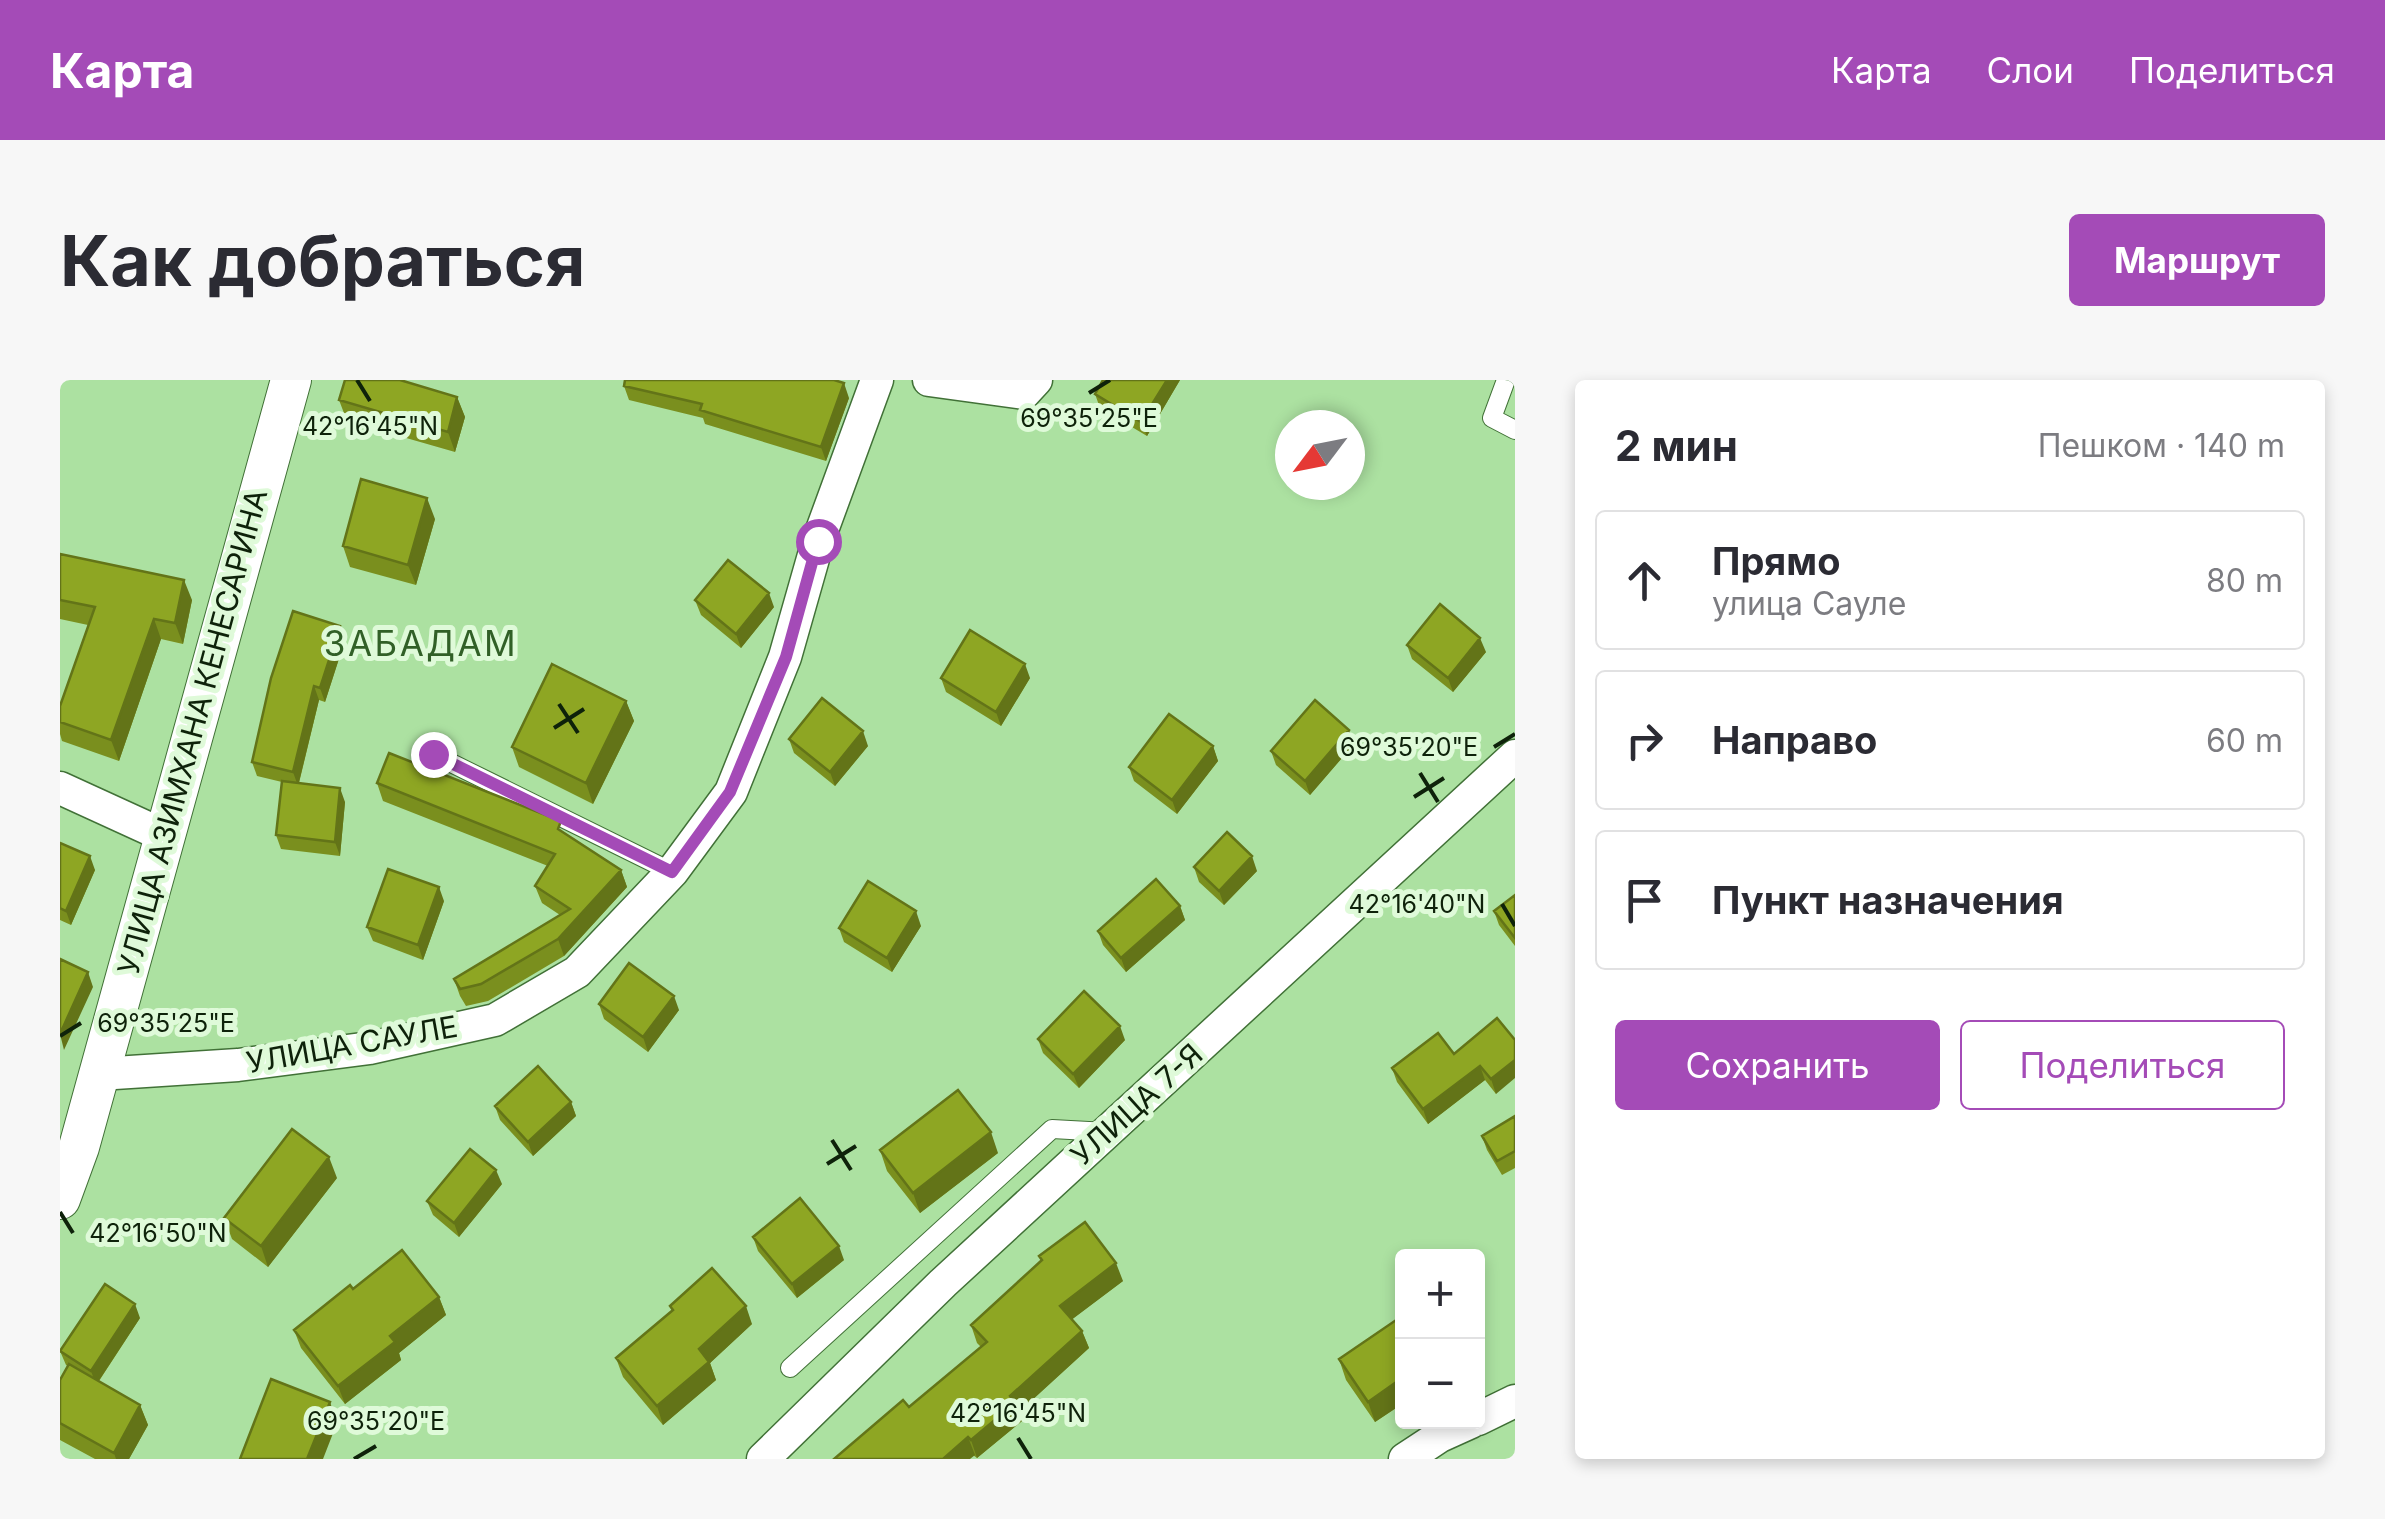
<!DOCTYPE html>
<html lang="ru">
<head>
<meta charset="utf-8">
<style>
  body { margin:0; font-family:Inter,sans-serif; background:#f7f7f7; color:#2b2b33 }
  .controls { position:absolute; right:30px; bottom:30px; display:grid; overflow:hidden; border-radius:10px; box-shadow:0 5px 15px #0003 }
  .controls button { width:90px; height:90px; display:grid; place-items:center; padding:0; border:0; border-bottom:2px solid #e1e1e2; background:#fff; color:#2b2b33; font:50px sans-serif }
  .compass { position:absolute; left:1215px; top:30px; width:90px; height:90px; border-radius:50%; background:#fff; box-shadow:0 5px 15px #0003; rotate:238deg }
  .stop { position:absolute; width:30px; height:30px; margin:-22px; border:8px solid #a44bb7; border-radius:50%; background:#fff }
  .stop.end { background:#a44bb7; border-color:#fff; box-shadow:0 2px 10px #0008 }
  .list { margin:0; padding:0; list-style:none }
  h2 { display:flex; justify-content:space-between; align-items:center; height:130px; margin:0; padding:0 40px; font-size:42px }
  h2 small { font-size:32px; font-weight:400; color:#7c7c81 }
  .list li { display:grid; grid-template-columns:65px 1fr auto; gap:30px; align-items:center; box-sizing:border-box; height:140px; margin:0 20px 20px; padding:0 20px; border:2px solid #e1e1e2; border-radius:10px }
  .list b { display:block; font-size:38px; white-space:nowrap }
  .list p { margin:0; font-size:32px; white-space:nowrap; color:#7c7c81 }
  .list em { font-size:32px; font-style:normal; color:#7c7c81 }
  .actions { display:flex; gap:20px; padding:30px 40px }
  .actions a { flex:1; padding:22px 0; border:2px solid #a44bb7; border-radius:10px; text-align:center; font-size:35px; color:#a44bb7 }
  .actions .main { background:#a44bb7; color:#fff }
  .icon { flex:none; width:55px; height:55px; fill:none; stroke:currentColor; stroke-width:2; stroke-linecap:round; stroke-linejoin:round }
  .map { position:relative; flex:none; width:1455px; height:1079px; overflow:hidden; border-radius:10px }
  header { display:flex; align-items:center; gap:60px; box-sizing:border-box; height:140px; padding:0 50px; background:#a44bb7; color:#fff }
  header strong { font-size:48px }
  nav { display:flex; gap:55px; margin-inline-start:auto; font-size:35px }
  .intro { display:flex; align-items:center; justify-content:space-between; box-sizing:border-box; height:240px; padding:0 60px }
  h1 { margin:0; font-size:70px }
  .button { padding:25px 45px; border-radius:10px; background:#a44bb7; color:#fff; font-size:35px; font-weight:700 }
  main { display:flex; gap:60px; padding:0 60px }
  aside { flex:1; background:#fff; border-radius:10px; box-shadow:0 5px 15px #0003 }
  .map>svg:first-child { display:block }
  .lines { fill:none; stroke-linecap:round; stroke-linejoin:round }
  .service-casing { stroke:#417137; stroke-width:20 }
  .minor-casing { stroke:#417137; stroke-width:35 }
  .tertiary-casing { stroke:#417137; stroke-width:42 }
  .service { stroke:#fff; stroke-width:18 }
  .minor { stroke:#fff; stroke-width:32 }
  .tertiary { stroke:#fff; stroke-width:40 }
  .wall { fill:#7a8f1e }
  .shaded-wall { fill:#637418 }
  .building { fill:#8ea623; stroke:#637418; stroke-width:2.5 }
  .route { stroke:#a44bb7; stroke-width:12 }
  .ticks { fill:none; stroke:#0e220a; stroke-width:4 }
  .labels { text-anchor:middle; stroke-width:10; stroke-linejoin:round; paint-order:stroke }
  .street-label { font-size:30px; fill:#0e220a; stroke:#dffad9 }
  .quarter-label { font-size:35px; letter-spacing:2.5px; fill:#316027; stroke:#dffad9 }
  .ticks-label { font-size:25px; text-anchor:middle; fill:#0e220a; stroke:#dffad9; stroke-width:10; stroke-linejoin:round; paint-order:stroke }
</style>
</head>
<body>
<header>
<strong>Карта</strong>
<nav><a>Карта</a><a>Слои</a><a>Поделиться</a></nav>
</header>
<div class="intro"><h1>Как добраться</h1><a class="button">Маршрут</a></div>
<main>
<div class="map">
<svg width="1455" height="1079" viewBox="0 0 1455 1079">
  <rect width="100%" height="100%" fill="#ace1a1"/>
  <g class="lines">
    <defs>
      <path id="service" d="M 1446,0 L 1432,38 L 1455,50
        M 373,374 L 612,492
        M 730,988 L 992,749 L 1047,752"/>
      <path id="minor" d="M 869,0 L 964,13 L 976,0
        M 0,408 L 105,456
        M 39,694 L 178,685 L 310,668 L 435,640 L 517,592 L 612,492 L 671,412 L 725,277 L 758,161 L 817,0
        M 1418,1039 L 1455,1021
        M 703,1079 L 883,903 L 1455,376
        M 1345,1079 L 1380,1056 L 1411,1042"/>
      <path id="tertiary" d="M 0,819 L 19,767 L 231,0"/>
    </defs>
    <use href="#service" class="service-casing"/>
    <use href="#minor" class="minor-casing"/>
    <use href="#tertiary" class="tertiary-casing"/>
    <use href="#service" class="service"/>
    <use href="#minor" class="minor"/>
    <use href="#tertiary" class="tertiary"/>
  </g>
  <path class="wall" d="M 1043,0 L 1120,0 L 1087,56 L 1040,28 L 1035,14 Z
    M 564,6 L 789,18 L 766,81 L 645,44 L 643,38 L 569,20 Z
    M 397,17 L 405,37 L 395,72 L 287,41 L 279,20 Z
    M 375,139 L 356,205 L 290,187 L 283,166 Z
    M 0,174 L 132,220 L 123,264 L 101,259 L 59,381 L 2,361 L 0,354 L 0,326 L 28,245 L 0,239 Z
    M 635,220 L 714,227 L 681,268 L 641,235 Z
    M 280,246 L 285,260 L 265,322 L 259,320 L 239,403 L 285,422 L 280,476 L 221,469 L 216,455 L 222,402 L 197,396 L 192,382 Z
    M 1347,265 L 1426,272 L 1393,312 L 1352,279 Z
    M 881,298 L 970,298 L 941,346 L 886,312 Z
    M 566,321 L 574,341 L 533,424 L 459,387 L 452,367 Z
    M 729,359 L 808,366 L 775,406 L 734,373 Z
    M 1294,364 L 1250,415 L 1216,385 L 1211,371 Z
    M 1153,366 L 1158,381 L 1117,434 L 1074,401 L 1069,387 Z
    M 317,403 L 506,454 L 561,490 L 567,507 L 504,576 L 428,621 L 406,626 L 400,616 L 394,599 L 500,535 L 482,523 L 475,506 L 488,486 L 323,421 Z
    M 0,463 L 35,490 L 11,545 L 0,540 Z
    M 1134,487 L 1197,491 L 1164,525 L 1139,502 Z
    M 1455,515 L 1455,566 L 1439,545 L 1434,531 Z
    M 384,521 L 363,580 L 313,561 L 307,547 Z
    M 1120,526 L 1125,540 L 1066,592 L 1043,565 L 1038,551 Z
    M 861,546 L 832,592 L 784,562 L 779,548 Z
    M 539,624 L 619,630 L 588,672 L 544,639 Z
    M 978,659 L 1065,660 L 1019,708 L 983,673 Z
    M 1455,660 L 1436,714 L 1425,700 L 1368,744 L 1337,702 L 1332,688 Z
    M 511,722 L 516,736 L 473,776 L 440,740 L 435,726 Z
    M 1455,736 L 1455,788 L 1442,795 L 1427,770 L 1422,756 Z
    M 820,770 L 938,773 L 860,833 L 827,791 Z
    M 277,798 L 208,887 L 172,859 L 164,838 Z
    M 442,804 L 399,857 L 373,835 L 367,821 Z
    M 693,857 L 784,880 L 737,918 L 698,871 Z
    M 979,876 L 1063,901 L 1012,939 L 1022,951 L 1029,968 L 959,1032 L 962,1041 L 917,1078 L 849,1027 L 921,967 L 917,963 L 911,945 L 981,881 Z
    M 293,909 L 379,917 L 386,935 L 339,973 L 341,980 L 285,1024 L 241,968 L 234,950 Z
    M 610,926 L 692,944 L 650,983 L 656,1000 L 603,1045 L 563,997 L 556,978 L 612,931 Z
    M 1342,936 L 1342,1024 L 1315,1042 L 1286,1000 L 1279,979 Z
    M 80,938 L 39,1001 L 80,1025 L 88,1045 L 69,1079 L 35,1079 L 0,1060 L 0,1000 L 8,986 L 6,985 L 0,971 Z"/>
  <path class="shaded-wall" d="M 1107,0 L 1120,0 L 1087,56 L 1081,42 Z
    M 784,3 L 789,18 L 766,81 L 761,67 Z
    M 397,17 L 405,37 L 395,72 L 388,52 Z
    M 367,118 L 375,139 L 356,205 L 348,185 Z
    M 124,200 L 132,220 L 123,264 L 115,243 Z
    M 709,213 L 714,227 L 681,268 L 676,254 Z
    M 94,239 L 101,259 L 59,381 L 51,360 Z
    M 280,246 L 285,260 L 265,322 L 260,308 Z
    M 1420,258 L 1426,272 L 1393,312 L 1388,298 Z
    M 965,284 L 970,298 L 941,346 L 936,332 Z
    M 254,306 L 259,320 L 238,406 L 233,392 Z
    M 566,321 L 574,341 L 533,424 L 526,403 Z
    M 1289,350 L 1294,364 L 1250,415 L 1245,401 Z
    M 803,351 L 808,366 L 775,406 L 770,392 Z
    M 1153,366 L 1158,381 L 1117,434 L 1112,420 Z
    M 280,408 L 285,422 L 280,476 L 275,462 Z
    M 30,476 L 35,490 L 11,545 L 6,531 Z
    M 1192,476 L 1197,491 L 1164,525 L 1159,511 Z
    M 561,490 L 567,507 L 504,576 L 498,559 Z
    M 379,507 L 384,521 L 363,580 L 358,565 Z
    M 1120,526 L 1125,540 L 1066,592 L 1061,578 Z
    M 856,531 L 861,546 L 832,592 L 827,578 Z
    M 28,592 L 33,607 L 4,670 L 0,654 Z
    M 614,616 L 619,630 L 588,672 L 583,657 Z
    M 1060,646 L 1065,660 L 1019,708 L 1013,694 Z
    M 1455,680 L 1455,698 L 1436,714 L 1431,699 Z
    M 1420,686 L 1425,700 L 1368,744 L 1363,729 Z
    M 511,722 L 516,736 L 473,776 L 468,762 Z
    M 931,752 L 938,773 L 860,833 L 853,813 Z
    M 269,777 L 277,798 L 208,887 L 201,866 Z
    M 436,790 L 442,804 L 399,857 L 394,843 Z
    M 779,866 L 784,880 L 737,918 L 732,904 Z
    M 1056,883 L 1063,901 L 1006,944 L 1000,926 Z
    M 379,917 L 386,935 L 339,973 L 341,980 L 285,1024 L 278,1006 L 330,956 Z
    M 75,924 L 80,938 L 36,1005 L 31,991 Z
    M 686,926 L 692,944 L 650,983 L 656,1000 L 603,1045 L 597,1026 L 639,969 Z
    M 1022,951 L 1029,968 L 959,1032 L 962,1041 L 917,1078 L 911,1060 L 950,1016 Z
    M 1342,998 L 1342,1024 L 1315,1042 L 1308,1022 Z
    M 270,1022 L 277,1043 L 263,1079 L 247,1079 Z
    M 80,1025 L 88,1045 L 69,1079 L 56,1079 L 54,1073 Z
    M 908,1057 L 915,1075 L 910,1079 L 883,1079 Z"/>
  <path class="building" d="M 285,0 L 340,0 L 397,17 L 388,52 L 279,20 Z
    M 565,0 L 774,0 L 784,3 L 761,67 L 640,30 L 642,24 L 564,6 Z
    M 1043,0 L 1107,0 L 1081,42 L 1035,14 Z
    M 301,99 L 367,118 L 348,185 L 283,166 Z
    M 0,174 L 124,200 L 115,243 L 94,239 L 51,360 L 0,342 L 0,326 L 35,227 L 0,220 Z
    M 668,180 L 709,213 L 676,254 L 635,220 Z
    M 1380,224 L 1420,258 L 1388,298 L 1347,265 Z
    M 233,231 L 280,246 L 260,308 L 254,306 L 233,392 L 192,382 L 211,298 Z
    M 910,250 L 965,284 L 936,332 L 881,298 Z
    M 492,284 L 566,321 L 526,403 L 452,367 Z
    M 762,318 L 803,351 L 770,392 L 729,359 Z
    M 1255,320 L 1289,350 L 1245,401 L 1211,371 Z
    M 1109,334 L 1153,366 L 1112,420 L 1069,387 Z
    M 329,373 L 501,441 L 498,449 L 561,490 L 498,559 L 421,604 L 400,609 L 394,599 L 510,529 L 475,506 L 495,474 L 317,403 Z
    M 222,401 L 280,408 L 275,462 L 216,455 Z
    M 1167,452 L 1192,476 L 1159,511 L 1134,487 Z
    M 0,463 L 30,476 L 6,531 L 0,528 Z
    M 328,489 L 379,507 L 358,565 L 307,547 Z
    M 1096,499 L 1120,526 L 1061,578 L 1038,551 Z
    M 808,501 L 856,531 L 827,578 L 779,548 Z
    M 1455,515 L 1455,558 L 1434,531 Z
    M 0,579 L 28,592 L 0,654 Z
    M 569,583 L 614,616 L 583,657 L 539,624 Z
    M 1024,611 L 1060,646 L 1013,694 L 978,659 Z
    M 1437,638 L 1455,660 L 1455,680 L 1431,699 L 1420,686 L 1363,729 L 1332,688 L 1378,653 L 1394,674 Z
    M 478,686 L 511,722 L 468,762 L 435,726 Z
    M 898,710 L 931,752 L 853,813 L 820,770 Z
    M 1455,736 L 1455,771 L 1437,781 L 1422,756 Z
    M 232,749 L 269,777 L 201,866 L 164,838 Z
    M 410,769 L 436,790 L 394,843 L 367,821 Z
    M 740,818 L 779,866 L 732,904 L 693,857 Z
    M 1025,842 L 1056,883 L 1000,926 L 1022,951 L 950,1016 L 955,1023 L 911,1060 L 908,1057 L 883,1079 L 774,1079 L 843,1020 L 849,1027 L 927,962 L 911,945 L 982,880 L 979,876 Z
    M 342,870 L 379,917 L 330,956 L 335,962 L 278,1006 L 234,950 L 290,905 L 293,909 Z
    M 652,888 L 686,926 L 639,969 L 649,982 L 597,1026 L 556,978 L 613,930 L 610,926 Z
    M 45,904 L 75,924 L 31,991 L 0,971 Z
    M 1342,936 L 1342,998 L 1308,1022 L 1279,979 Z
    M 9,984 L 80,1025 L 54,1073 L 0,1043 L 0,1000 Z
    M 211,999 L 270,1022 L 247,1079 L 180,1079 Z"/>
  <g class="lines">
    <path class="route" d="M 373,374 L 612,492 L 670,412 L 726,277 L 758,161"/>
  </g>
  <path class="ticks" d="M 297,0 L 310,21M 1029,13 L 1050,0M 499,324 L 518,353M 494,348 L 524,329M 1434,367 L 1455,354M 1360,393 L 1378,422M 1354,417 L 1384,398M 1442,524 L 1455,546M 0,656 L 21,643M 772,760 L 791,790M 767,784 L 796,766M 0,832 L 13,853M 958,1058 L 971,1079M 294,1079 L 316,1066"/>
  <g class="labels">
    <g class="street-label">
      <text transform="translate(133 352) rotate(-75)" y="10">УЛИЦА АЗИМХАНА КЕНЕСАРИНА</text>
      <text transform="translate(292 665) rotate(-10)" y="10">УЛИЦА САУЛЕ</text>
      <text transform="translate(1077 725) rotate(-42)" y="10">УЛИЦА 7-Я</text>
    </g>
    <g class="quarter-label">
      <text x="361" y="276">ЗАБАДАМ</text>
    </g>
  </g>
  <g class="ticks-label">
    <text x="1029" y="47">69°35'25"E</text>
    <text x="310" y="55">42°16'45"N</text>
    <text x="1349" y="376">69°35'20"E</text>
    <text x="1357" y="533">42°16'40"N</text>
    <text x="106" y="652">69°35'25"E</text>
    <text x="98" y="862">42°16'50"N</text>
    <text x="958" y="1042">42°16'45"N</text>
    <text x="316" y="1050">69°35'20"E</text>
  </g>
</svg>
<div class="controls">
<button>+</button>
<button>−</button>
</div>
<svg class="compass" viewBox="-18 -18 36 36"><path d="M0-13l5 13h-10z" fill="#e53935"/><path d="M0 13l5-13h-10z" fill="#7c7c81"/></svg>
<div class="stop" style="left:758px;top:161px"></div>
<div class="stop end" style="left:373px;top:374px"></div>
</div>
<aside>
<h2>2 мин<small>Пешком · 140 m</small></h2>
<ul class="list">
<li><svg class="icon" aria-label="ahead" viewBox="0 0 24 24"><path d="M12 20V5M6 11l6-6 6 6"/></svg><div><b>Прямо</b><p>улица Сауле</p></div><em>80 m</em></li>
<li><svg class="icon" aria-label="right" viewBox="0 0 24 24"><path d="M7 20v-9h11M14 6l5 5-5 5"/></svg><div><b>Направо</b></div><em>60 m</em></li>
<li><svg class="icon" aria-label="arrive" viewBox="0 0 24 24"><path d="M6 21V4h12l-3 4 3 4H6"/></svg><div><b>Пункт назначения</b></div></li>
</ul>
<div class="actions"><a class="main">Сохранить</a><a>Поделиться</a></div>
</aside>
</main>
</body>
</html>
